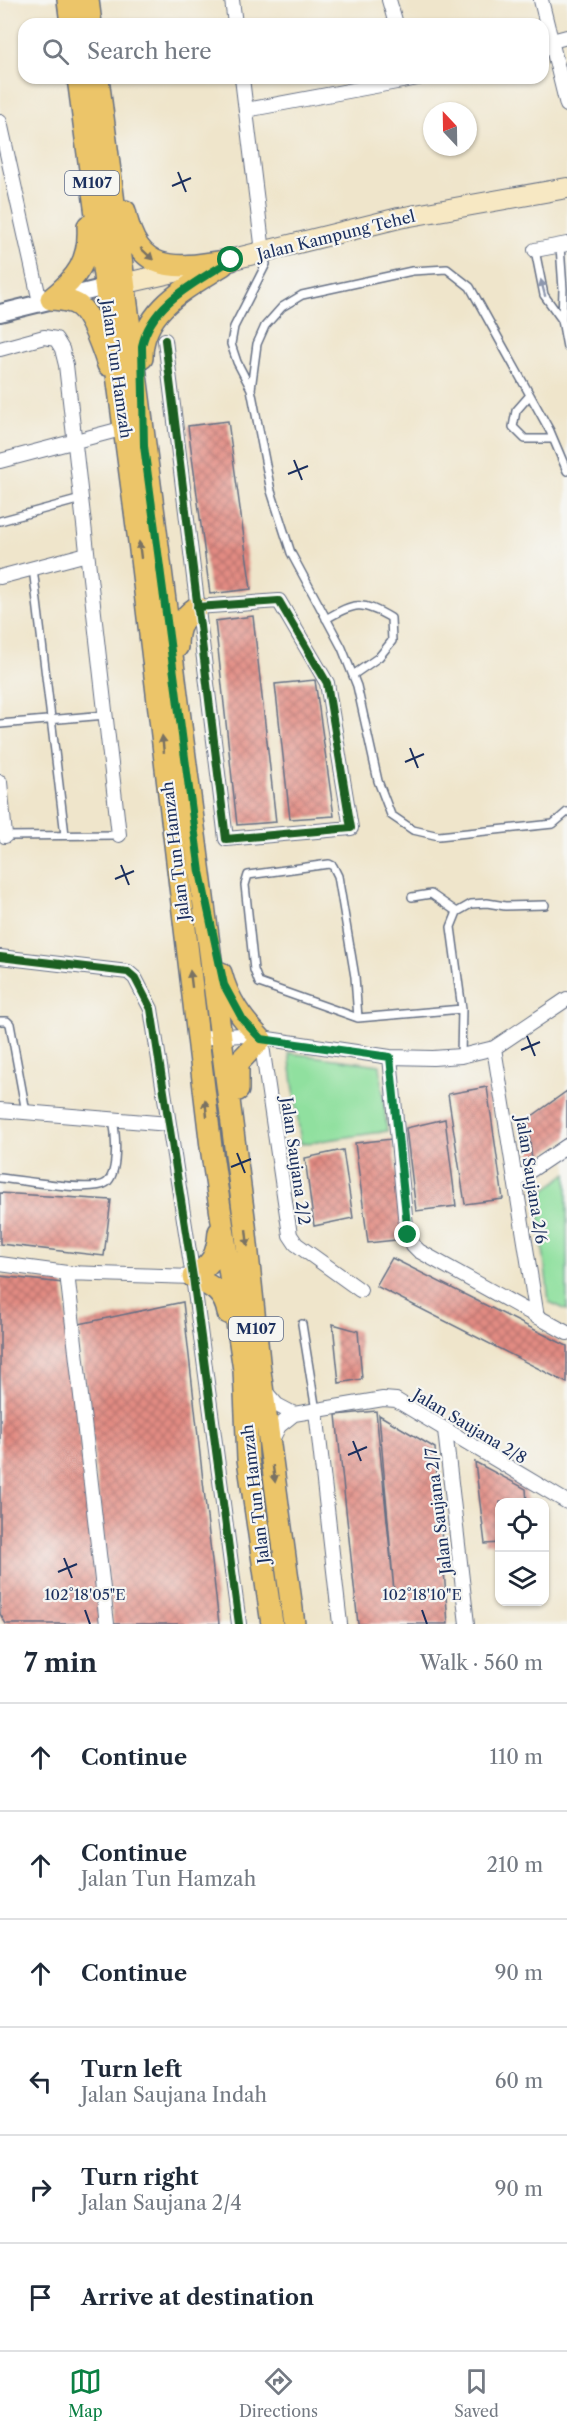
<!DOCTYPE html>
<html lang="en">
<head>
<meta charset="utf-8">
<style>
  body { margin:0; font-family:"Libre Caslon Text",serif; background:#f6f6f7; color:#1f2937 }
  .controls { position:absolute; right:18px; bottom:18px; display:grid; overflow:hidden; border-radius:12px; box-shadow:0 2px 4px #0004 }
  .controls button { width:54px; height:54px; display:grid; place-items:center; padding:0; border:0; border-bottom:2px solid #e0e1e3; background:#fff; color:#1f2937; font:30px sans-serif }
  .compass { position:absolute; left:423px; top:102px; width:54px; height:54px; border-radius:50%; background:#fff; box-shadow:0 2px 4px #0004; rotate:338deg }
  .stop { position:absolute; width:18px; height:18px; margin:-14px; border:4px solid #0b8043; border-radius:50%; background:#fff }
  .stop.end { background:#0b8043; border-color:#fff; box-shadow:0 2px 6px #0008 }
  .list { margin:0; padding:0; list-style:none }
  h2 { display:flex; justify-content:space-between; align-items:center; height:78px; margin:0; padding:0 24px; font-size:26px }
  h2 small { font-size:20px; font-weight:400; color:#747a83 }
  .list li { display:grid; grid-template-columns:39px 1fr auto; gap:18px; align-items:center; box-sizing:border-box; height:108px; padding:0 24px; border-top:2px solid #e0e1e3 }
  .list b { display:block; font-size:22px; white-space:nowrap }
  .list p { margin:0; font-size:20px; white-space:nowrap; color:#747a83 }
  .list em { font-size:20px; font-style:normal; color:#747a83 }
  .icon { flex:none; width:33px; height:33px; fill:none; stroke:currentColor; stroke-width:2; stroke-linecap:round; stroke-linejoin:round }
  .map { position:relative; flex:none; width:567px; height:1624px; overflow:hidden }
  .search { position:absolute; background:#fff; box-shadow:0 2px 4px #0004; left:18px; right:18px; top:18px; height:66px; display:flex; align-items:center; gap:15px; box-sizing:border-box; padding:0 21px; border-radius:18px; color:#747a83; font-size:22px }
  .sheet { height:726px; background:#fff }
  nav { display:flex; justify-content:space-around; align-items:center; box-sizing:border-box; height:84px; border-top:2px solid #e0e1e3; background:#fff; font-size:16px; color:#747a83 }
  nav a { display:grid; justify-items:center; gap:3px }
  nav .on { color:#0b8043 }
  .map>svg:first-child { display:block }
  .green { fill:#90e09f; stroke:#56887e; stroke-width:1.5 }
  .building { fill:url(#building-cross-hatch) }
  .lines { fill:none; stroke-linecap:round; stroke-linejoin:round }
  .service-casing { stroke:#656f84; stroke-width:10 }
  .minor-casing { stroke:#656f84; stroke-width:16 }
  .tertiary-casing { stroke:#656f84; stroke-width:20 }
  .secondary-casing { stroke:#656f84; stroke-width:22 }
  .primary-casing { stroke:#656f84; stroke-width:24 }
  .service { stroke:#fff; stroke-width:7 }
  .minor { stroke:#fff; stroke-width:14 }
  .tertiary { stroke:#fff; stroke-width:16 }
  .secondary { stroke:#f7e8c3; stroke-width:20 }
  .primary { stroke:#ecc569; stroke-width:21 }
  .cycleway-casing { stroke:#f6f6f2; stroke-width:11 }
  .cycleway { stroke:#1b5e20; stroke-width:8 }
  .oneway { fill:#797263 }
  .oneway2 { fill:#8d97ae }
  .route { stroke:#0b8043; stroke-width:8 }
  .ticks { fill:none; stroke:#1b2f5e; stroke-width:2 }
  .labels { text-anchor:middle; stroke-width:4.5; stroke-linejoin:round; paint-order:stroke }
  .shield { fill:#f6f6f2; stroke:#5d6b8a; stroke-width:1.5 }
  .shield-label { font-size:15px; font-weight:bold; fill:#1b2f5e }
  .street-label { font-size:16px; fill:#1b2f5e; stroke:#f6f6f2 }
  .ticks-label { font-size:15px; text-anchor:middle; fill:#1b2f5e; stroke:#f6f6f2; stroke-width:4.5; stroke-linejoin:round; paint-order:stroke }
</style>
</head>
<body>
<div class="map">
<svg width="567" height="1624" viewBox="0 0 567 1624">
  <defs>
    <pattern id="building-cross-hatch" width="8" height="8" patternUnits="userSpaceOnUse" patternTransform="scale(1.5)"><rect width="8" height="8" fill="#e28b82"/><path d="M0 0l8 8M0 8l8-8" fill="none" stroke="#b6726e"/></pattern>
  </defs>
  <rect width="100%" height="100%" fill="#f6f6f2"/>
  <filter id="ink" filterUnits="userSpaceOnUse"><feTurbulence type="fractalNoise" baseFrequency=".0167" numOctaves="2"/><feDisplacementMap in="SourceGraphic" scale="12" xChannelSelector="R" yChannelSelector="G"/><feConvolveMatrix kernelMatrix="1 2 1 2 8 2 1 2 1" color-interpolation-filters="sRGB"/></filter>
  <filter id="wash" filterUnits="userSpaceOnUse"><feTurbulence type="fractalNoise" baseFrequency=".008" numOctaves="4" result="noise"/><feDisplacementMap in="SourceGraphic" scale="24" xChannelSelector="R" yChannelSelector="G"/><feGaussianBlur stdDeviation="1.35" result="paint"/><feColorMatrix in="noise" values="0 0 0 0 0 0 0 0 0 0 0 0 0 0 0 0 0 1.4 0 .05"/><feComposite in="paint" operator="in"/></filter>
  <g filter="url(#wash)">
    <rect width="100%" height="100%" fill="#efe5cb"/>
    <path class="green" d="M 289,1053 L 380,1065 L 387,1131 L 301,1144 Z
      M 567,1173 L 567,1310 L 549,1302 L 537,1196 Z"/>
    <g id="blocks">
      <path class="building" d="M 228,421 L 251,589 L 210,594 L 188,426 Z
        M 253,616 L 276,822 L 237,825 L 215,621 Z
        M 315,680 L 334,816 L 290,819 L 275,684 Z
        M 487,1087 L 503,1199 L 465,1204 L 448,1094 Z
        M 567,1091 L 567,1137 L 532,1162 L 528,1119 Z
        M 445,1119 L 456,1206 L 416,1211 L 406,1128 Z
        M 392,1139 L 405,1239 L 368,1243 L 355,1143 Z
        M 343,1150 L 353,1218 L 314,1226 L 305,1158 Z
        M 0,1193 L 111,1200 L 104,1256 L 0,1244 Z
        M 392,1258 L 567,1346 L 567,1383 L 376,1286 Z
        M 0,1276 L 63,1283 L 100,1624 L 6,1624 L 0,1614 Z
        M 183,1302 L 219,1624 L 113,1624 L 79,1324 Z
        M 333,1324 L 358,1331 L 362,1379 L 339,1383 Z
        M 376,1411 L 394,1591 L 379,1415 L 435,1448 L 448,1624 L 358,1624 L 336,1415 Z
        M 475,1462 L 526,1489 L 527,1502 L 500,1502 L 500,1543 L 485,1544 Z"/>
    </g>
  </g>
  <g filter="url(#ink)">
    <use href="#blocks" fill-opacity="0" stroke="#656f84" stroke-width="1.5"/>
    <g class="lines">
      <defs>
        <path id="service" d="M 560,246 L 563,289 L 562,320 L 567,347
          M 535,250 L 544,295 L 562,320
          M 264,255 L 266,264 L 234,327 L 231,344 L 237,362 L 251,389 L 271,491 L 291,553 L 342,648 L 357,686 L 378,781 L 391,815 L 413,830 L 439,836 L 553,824 L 567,812
          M 251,389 L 257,344 L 265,326 L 282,307 L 302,295 L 412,271 L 447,269 L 470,287 L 550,431 L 567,471
          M 530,395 L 516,411 L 513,427 L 525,439 L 553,439
          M 0,521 L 81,499
          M 33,568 L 65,835
          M 326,619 C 355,602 362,601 391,618 L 392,641 L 379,657 L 353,675
          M 0,724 L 106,715
          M 5,836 L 119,835
          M 412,897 L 431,894 L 457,912
          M 358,1018 L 355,977 L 338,876 L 333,866 L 329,864 L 248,875 L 245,885 L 254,970 L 259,983 L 358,1018 L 462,1009
          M 0,1021 L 7,1021 L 10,1024 L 26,1112
          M 461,1056 L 462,1009 L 451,927 L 457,912 L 471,904 L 487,903 L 505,906 L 545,905
          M 0,1178 C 20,1180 92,1193 106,1183 C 119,1174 116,1134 113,1120
          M 302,1324 L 316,1411"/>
        <path id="minor" d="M 232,0 L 235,24
          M 389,0 L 396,24
          M 541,0 L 567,105
          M 552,41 L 567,37
          M 242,78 L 263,252
          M 246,110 L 418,78
          M 0,122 L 40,302
          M 535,250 L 567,244
          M 165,340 L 226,839 L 351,828 L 327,683 L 279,601 L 197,607
          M 0,349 L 44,337 L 56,339 L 62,349 L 66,365 L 119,835
          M 0,461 L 125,428
          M 0,577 L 87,554
          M 0,782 L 5,836
          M 0,957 L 128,972 L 135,978 L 151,1009 L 193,1277 L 239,1624
          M 198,1038 L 241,1035 L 390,1057 L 433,1058 L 461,1056 L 494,1048 L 567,999
          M 261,1039 L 290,1235 L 296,1244 L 360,1290
          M 494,1048 L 537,1317
          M 390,1057 L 406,1226 L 413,1245 L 419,1251 L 567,1333
          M 0,1110 L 169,1124
          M 515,1181 L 567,1146
          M 0,1264 L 67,1273 L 193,1277
          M 67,1273 L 107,1624
          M 264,1390 L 277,1405 L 294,1414
          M 316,1411 L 340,1624
          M 445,1430 L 467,1624
          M 271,1442 L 279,1426 L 294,1414 L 383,1399 L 396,1400 L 567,1502"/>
        <path id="tertiary" d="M 0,313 L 106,287"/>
        <path id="secondary" d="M 217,263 L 399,218 L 567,188
          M 109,287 L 188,269"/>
        <path id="primary" d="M 68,0 L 71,24
          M 88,0 L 91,24
          M 78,78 L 139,542 L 211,1147 L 244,1370 L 248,1459 L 272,1624
          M 98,78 L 245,1225 L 260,1371 L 294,1624
          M 125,211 C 138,278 178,268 231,260
          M 51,299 C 77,278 90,261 88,226
          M 51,299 C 61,300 71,300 79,306 C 91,315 103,350 108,365
          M 142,358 C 141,310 187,288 223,265
          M 177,647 C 177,628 182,617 197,607
          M 221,973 C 228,1000 242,1019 261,1039 L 238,1063 L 238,1090
          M 219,1232 C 217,1257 212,1263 193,1277 C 211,1286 224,1291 228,1313"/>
      </defs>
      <use href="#service" class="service-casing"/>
      <use href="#minor" class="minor-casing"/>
      <use href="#tertiary" class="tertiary-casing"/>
      <use href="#secondary" class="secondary-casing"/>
      <use href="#primary" class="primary-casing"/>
      <use href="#service" class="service"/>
      <use href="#minor" class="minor"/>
      <use href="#tertiary" class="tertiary"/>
      <use href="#secondary" class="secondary"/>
      <use href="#primary" class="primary"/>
      <defs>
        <path id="cycleway" d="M 165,340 L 226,839 L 351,828 L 327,683 L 279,601 L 197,607
          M 0,957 L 128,972 L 135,978 L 151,1009 L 193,1277 L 239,1624"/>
      </defs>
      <use href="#cycleway" class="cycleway-casing"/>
      <use href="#cycleway" class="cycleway"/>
    </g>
    <defs><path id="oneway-solid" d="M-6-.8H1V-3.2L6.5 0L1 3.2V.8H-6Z" transform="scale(1.5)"/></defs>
    <g class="oneway">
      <use href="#oneway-solid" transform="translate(147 254) rotate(43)"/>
      <use href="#oneway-solid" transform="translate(140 550) rotate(-97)"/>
      <use href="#oneway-solid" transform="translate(163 744) rotate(-96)"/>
      <use href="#oneway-solid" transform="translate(191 979) rotate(-97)"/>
      <use href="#oneway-solid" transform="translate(206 1108) rotate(-97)"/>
      <use href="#oneway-solid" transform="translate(247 1238) rotate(84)"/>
      <use href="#oneway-solid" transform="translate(274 1474) rotate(82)"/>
    </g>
    <use class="oneway2" href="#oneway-solid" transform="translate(543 288) rotate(-105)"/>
  </g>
  <g class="lines" filter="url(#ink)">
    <path class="route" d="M 231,260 C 197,282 151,303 142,346 L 144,446 L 200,872 L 224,985 L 243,1020 L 261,1039 L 390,1057 L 408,1235"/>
  </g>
  <path class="ticks" d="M 178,172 L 186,192M 172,186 L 191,178M 294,460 L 302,480M 288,474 L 308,466M 410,748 L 418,768M 405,762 L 424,754M 121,865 L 129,885M 115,879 L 134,871M 527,1036 L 535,1056M 521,1050 L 540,1042M 237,1153 L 245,1173M 231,1167 L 251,1159M 353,1441 L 361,1461M 348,1455 L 367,1447M 64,1558 L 72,1578M 58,1572 L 77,1564M 85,1610 L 90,1624M 422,1610 L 427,1624"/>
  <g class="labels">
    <g class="shield">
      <rect x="65" y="171" width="54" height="24" rx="4.5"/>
      <rect x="229" y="1317" width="54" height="24" rx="4.5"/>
    </g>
    <g class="shield-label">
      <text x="92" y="188">M107</text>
      <text x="256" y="1334">M107</text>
    </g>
    <g class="street-label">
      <text transform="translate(336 235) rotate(-14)" y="6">Jalan Kampung Tehel</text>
      <text transform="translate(117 369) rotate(82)" y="6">Jalan Tun Hamzah</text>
      <text transform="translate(175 851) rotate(-97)" y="6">Jalan Tun Hamzah</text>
      <text transform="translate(296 1161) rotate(82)" y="6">Jalan Saujana 2/2</text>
      <text transform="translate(532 1180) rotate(81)" y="6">Jalan Saujana 2/6</text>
      <text transform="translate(470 1426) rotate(31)" y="6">Jalan Saujana 2/8</text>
      <text transform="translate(255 1494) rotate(-97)" y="6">Jalan Tun Hamzah</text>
      <text transform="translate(438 1511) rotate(-97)" y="6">Jalan Saujana 2/7</text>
    </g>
  </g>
  <g class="ticks-label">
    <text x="85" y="1600">102°18'05"E</text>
    <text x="422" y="1600">102°18'10"E</text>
  </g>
</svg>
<div class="controls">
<button><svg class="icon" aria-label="locate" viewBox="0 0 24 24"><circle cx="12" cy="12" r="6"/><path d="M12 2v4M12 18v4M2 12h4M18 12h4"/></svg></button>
<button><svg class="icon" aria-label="layers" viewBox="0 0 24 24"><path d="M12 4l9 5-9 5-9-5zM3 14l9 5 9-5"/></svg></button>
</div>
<svg class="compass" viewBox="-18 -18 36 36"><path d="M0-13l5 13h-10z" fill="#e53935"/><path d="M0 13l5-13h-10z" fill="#747a83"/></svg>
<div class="stop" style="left:231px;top:260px"></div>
<div class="stop end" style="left:408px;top:1235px"></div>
<div class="search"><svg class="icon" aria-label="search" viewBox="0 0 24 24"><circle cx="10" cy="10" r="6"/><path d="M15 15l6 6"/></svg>Search here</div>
</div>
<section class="sheet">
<h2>7 min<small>Walk · 560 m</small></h2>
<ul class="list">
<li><svg class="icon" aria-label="ahead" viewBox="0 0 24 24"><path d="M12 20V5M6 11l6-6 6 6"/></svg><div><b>Continue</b></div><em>110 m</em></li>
<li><svg class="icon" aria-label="ahead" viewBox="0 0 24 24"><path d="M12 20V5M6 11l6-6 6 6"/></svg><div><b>Continue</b><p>Jalan Tun Hamzah</p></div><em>210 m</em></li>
<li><svg class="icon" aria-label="ahead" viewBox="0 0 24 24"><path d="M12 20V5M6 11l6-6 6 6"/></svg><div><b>Continue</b></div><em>90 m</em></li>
<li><svg class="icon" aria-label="left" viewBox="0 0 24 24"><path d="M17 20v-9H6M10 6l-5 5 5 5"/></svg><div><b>Turn left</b><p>Jalan Saujana Indah</p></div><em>60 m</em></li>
<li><svg class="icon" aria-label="right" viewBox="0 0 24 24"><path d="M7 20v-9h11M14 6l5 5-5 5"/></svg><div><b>Turn right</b><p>Jalan Saujana 2/4</p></div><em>90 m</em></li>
<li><svg class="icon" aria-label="arrive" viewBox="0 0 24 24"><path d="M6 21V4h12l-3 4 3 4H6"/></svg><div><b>Arrive at destination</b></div></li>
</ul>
</section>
<nav>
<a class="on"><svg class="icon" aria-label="map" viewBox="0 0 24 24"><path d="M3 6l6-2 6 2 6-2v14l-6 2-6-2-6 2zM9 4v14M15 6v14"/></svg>Map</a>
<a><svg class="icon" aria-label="directions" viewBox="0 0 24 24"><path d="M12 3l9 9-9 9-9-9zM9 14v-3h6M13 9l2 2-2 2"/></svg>Directions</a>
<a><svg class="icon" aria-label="saved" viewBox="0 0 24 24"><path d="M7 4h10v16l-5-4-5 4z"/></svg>Saved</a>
</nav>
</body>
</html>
